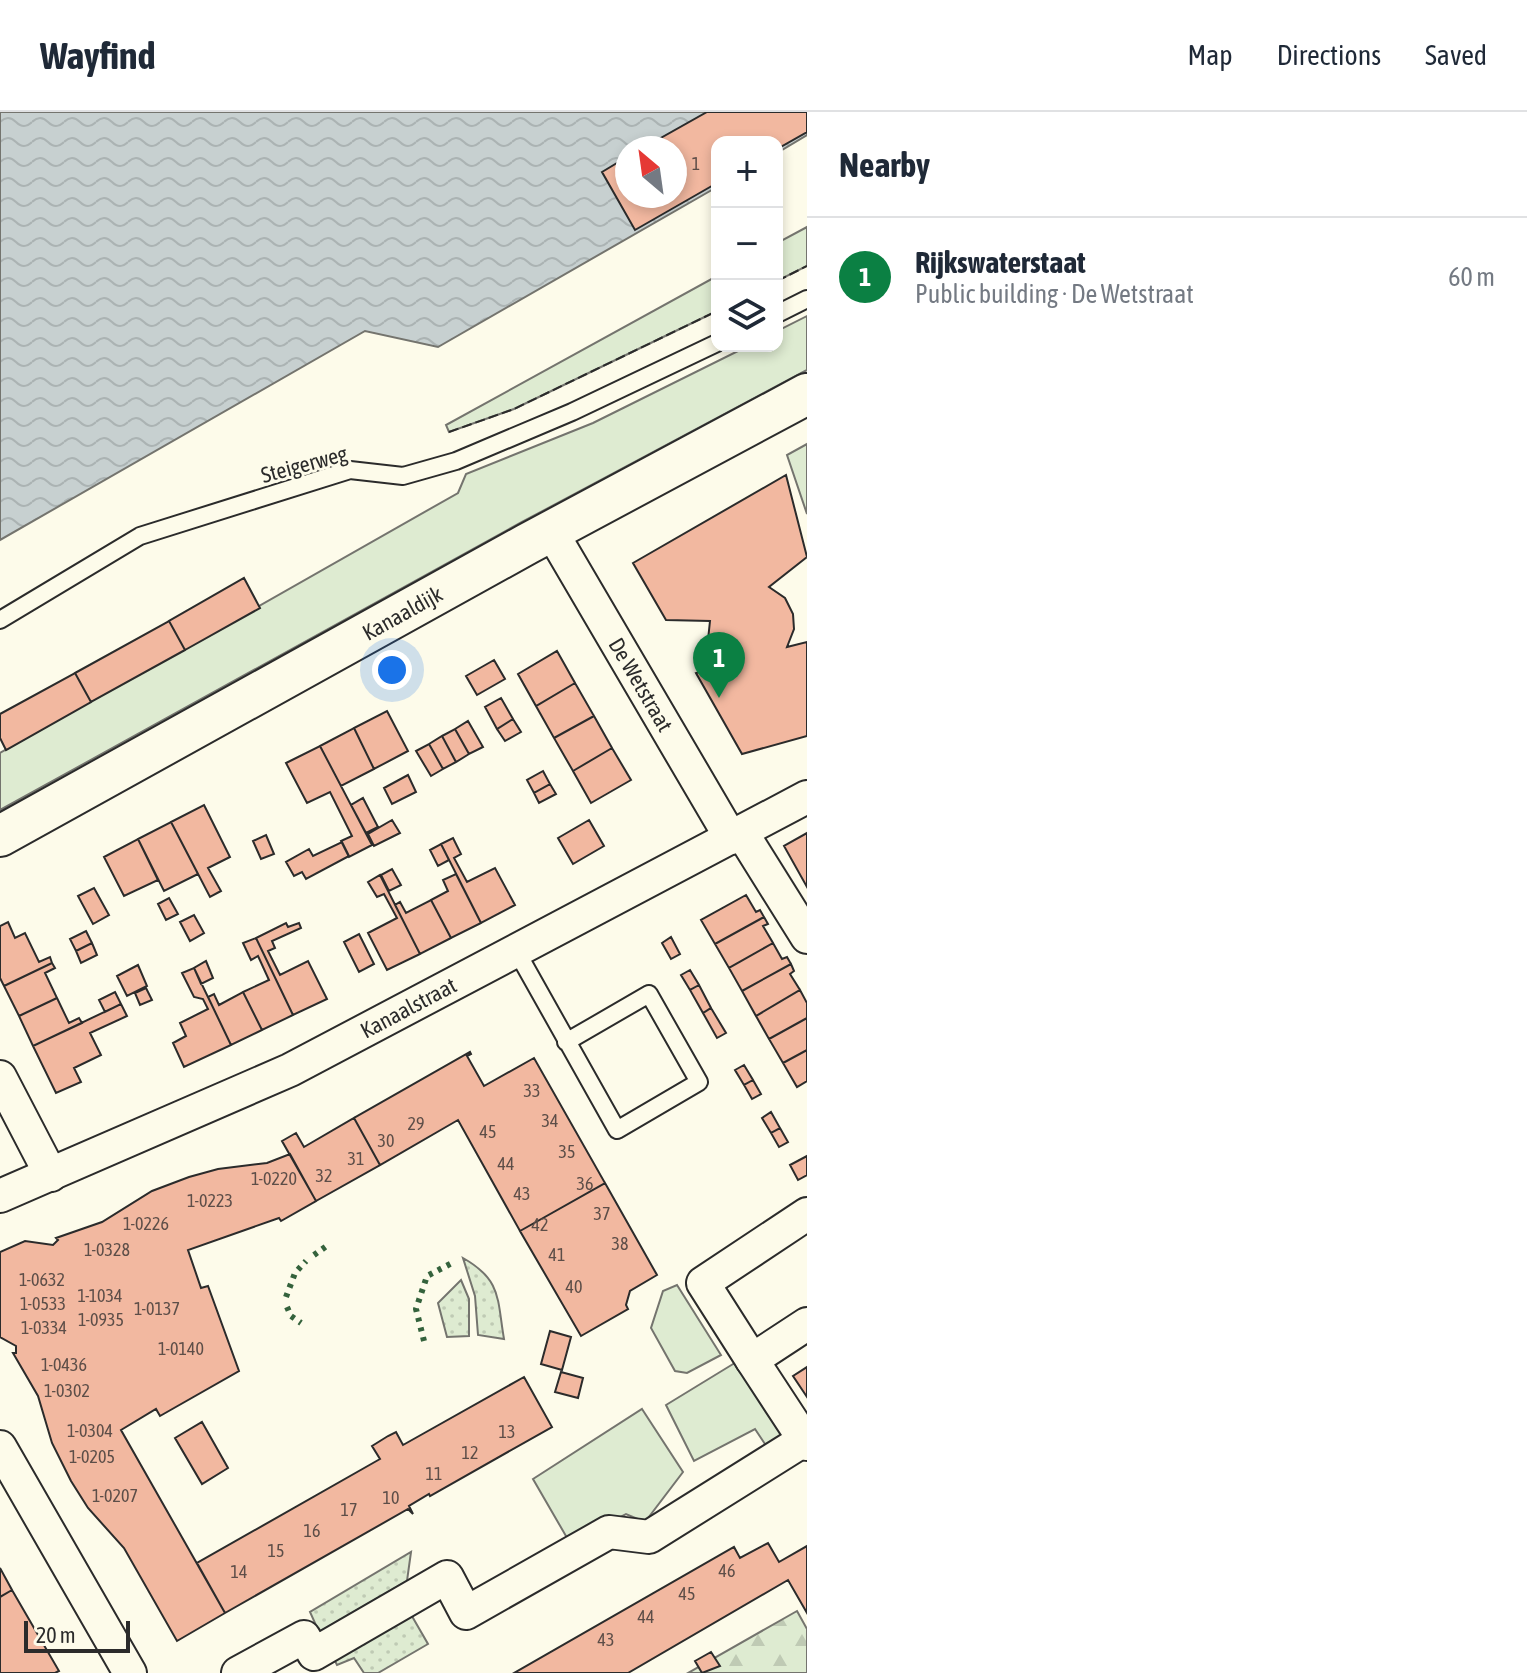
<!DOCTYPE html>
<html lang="en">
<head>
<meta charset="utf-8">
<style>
  body { margin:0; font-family:"Asap Condensed",sans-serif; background:#f6f6f7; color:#1f2937 }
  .controls { position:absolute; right:24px; top:24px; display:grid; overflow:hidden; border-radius:16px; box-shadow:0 4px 12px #0003 }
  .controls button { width:72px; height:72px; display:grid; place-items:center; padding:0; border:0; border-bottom:2px solid #e0e1e3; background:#fff; color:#1f2937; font:40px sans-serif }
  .compass { position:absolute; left:615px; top:24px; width:72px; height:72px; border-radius:50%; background:#fff; box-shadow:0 4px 12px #0003; rotate:331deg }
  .scale { position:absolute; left:24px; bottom:20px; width:106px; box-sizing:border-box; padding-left:8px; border:4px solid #2b2b2b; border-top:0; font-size:22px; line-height:28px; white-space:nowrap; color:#2b2b2b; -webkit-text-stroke:6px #fdfbea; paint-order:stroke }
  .you { position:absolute; left:392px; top:558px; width:28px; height:28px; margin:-20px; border:6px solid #fff; border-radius:50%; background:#1a73e8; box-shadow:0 0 0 12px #1a73e833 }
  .badge { display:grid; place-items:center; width:52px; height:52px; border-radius:50%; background:#0b8043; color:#fff; font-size:26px; font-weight:700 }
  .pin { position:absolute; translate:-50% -66px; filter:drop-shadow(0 2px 4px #0008) }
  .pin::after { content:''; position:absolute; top:42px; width:28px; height:24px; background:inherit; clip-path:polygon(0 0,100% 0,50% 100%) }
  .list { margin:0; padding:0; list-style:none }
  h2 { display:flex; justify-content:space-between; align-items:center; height:104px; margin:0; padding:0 32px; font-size:34px }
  h2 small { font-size:26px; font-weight:400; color:#747a83 }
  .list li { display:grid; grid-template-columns:52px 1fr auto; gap:24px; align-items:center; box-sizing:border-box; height:120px; padding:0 32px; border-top:2px solid #e0e1e3 }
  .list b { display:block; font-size:30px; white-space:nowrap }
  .list p { margin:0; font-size:26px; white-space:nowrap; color:#747a83 }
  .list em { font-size:26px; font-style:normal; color:#747a83 }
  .icon { flex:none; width:44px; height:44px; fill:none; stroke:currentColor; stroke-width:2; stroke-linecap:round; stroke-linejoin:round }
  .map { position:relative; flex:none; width:807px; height:1561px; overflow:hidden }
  header { display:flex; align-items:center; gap:48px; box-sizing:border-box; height:112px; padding:0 40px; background:#fff; border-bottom:2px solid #e0e1e3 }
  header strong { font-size:38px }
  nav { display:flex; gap:44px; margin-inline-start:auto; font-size:28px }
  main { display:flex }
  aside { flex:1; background:#fff }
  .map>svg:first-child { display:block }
  .grass { fill:#deebd1; stroke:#74746e; stroke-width:2 }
  .forest { fill:url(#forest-firs); stroke:#74746e; stroke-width:2 }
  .garden { fill:url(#garden-dots); stroke:#74746e; stroke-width:2 }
  .water { fill:url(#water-waves); stroke:#74746e; stroke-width:2; fill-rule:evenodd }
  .building { fill:#f2b8a0; stroke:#2b2b2b; stroke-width:2 }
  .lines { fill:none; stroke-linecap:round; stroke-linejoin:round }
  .service-casing { stroke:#2b2b2b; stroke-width:20 }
  .minor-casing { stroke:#2b2b2b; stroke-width:36 }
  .tertiary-casing { stroke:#2b2b2b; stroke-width:44 }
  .service { stroke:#fdfbea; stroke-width:16 }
  .minor { stroke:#fdfbea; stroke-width:32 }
  .tertiary { stroke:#fdfbea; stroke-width:40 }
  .hedge { stroke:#34623c; stroke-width:6; stroke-dasharray:4 6; stroke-linecap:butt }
  .fence { stroke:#2b2b2b; stroke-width:2; stroke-dasharray:10 4; stroke-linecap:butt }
  .labels { text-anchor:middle; stroke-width:6; stroke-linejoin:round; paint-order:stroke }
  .number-label { font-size:18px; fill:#5d4e48 }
  .street-label { font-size:22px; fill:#2b2b2b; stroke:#fdfbea }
</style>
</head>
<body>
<header>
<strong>Wayfind</strong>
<nav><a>Map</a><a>Directions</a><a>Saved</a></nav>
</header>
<main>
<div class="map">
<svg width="807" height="1561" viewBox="0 0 807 1561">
  <defs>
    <pattern id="forest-firs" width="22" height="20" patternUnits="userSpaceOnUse" patternTransform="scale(2)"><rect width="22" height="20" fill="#deebd1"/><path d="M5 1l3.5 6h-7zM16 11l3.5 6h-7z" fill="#bfcab4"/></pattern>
    <pattern id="garden-dots" width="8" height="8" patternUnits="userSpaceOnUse" patternTransform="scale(2)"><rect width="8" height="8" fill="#deebd1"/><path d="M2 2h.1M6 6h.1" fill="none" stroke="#bfcab4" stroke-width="1.8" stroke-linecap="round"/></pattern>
    <pattern id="water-waves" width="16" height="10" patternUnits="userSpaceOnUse" patternTransform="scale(2)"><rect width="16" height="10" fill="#c7d0d0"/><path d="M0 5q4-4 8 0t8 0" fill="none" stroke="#abb3b3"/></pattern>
  </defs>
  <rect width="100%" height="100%" fill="#fdfbea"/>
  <path class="grass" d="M 807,115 L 807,154 L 777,169 L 777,131 Z
    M 717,164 L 717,199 L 514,297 L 449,320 L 446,313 Z
    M 807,204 L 807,258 L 522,410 L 0,698 L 0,641 L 458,381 L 466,362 L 593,311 L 748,234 L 777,234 L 777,219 Z
    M 807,332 L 807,402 L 787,343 Z
    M 677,1173 L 721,1243 L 687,1261 L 675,1259 L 651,1216 L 663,1179 Z
    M 738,1249 L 785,1322 L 771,1341 L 755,1317 L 694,1349 L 666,1293 Z
    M 642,1297 L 683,1360 L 645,1410 L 626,1402 L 570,1431 L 533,1367 Z"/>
  <path class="forest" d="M 797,1499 L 807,1517 L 807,1561 L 688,1561 Z"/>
  <path class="garden" d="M 463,1146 C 502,1168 497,1187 504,1227 L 478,1223 L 475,1184 Z
    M 461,1168 L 469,1187 L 469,1224 L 447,1225 L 438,1191 Z
    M 411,1440 L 407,1469 L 319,1520 L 310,1500 Z
    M 409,1499 L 428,1532 L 378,1561 L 364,1561 L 354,1546 L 337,1553 L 333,1545 Z"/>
  <path class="water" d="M 0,0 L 807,0 L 807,23 L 777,41 L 777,30 L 717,30 L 717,75 L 438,235 L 365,219 L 0,428 ZM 627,36 L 675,36 L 675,84 L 627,84 Z"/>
  <path class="building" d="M 707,0 L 807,0 L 807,20 L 777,37 L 777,30 L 717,30 L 717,71 L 635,118 L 602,60 L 627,45 L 627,84 L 675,84 L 675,36 L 643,36 Z
    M 786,363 L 807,445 L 769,475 L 785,486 L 793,502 L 794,517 L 787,535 L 807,530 L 807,624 L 742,642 L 696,561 L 733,550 L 722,542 L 714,530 L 708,528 L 710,509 L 666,508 L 633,451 Z
    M 244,466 L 260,496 L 185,538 L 169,509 Z
    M 169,509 L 185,538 L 91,590 L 75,561 Z
    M 557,539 L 575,571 L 536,594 L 518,562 Z
    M 494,548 L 505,567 L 477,583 L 466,564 Z
    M 75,561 L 91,590 L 6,638 L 0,626 L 0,602 Z
    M 575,571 L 594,604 L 554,626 L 536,594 Z
    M 501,586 L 513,607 L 497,617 L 485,595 Z
    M 387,599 L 408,639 L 374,657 L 354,616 Z
    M 594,604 L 612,636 L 573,659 L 554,626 Z
    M 513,607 L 521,620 L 505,629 L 497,617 Z
    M 468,609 L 483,635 L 469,642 L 455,617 Z
    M 354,616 L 374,657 L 341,674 L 320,634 Z
    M 455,617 L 469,642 L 456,650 L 442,624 Z
    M 442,624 L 456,650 L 443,657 L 429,632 Z
    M 429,632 L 443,657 L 431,664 L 416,639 Z
    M 320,634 L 372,733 L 349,745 L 341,729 L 352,724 L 330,680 L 307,691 L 286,651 Z
    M 612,636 L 631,668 L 591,691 L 573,659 Z
    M 543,659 L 550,672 L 534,681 L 527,668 Z
    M 408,663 L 416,680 L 392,692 L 384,676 Z
    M 550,672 L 556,682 L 539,691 L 534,681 Z
    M 363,686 L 378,715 L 366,721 L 351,693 Z
    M 204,693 L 230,745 L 208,756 L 221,779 L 210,785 L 171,710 Z
    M 392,708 L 400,721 L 374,734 L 368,722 Z
    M 589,708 L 604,734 L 573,752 L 558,726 Z
    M 171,710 L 198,762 L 164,779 L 138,727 Z
    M 807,721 L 807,775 L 784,734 Z
    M 266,723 L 274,742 L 261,747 L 253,729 Z
    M 453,726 L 461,742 L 454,746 L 467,770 L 495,756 L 515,793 L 481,811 L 441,732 Z
    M 138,727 L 158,768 L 124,784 L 104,745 Z
    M 342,730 L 349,744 L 306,767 L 302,760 L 294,764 L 286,750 L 309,737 L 313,744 Z
    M 441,732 L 449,748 L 438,754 L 430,738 Z
    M 392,757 L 401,773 L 389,779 L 381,763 Z
    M 456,762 L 481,811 L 451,826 L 431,788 L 448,779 L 443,768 Z
    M 380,763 L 420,842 L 387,858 L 368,821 L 397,806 L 384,782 L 377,785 L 368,770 Z
    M 94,776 L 109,803 L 93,812 L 78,784 Z
    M 746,783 L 756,800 L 760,798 L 764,805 L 715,832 L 701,808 Z
    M 169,786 L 178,802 L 166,808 L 158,792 Z
    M 431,788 L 451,826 L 420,842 L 395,793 L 400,790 L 406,801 Z
    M 194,803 L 204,821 L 190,829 L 180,810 Z
    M 764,805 L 768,812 L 763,814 L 773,831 L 729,856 L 715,832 Z
    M 8,810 L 15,826 L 25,821 L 39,850 L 50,845 L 52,851 L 4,874 L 0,866 L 0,814 Z
    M 286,811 L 288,815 L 299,811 L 301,816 L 272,829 L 275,836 L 268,839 L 280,863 L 308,849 L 327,887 L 293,903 L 256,826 Z
    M 86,819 L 92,831 L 76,839 L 70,827 Z
    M 359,822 L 374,852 L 359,860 L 344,830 Z
    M 671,825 L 680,842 L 671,847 L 662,831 Z
    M 256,826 L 293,903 L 262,918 L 243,880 L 269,868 L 258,844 L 251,848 L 243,831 Z
    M 92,831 L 97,843 L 81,851 L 76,839 Z
    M 773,831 L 782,847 L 787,845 L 791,852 L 742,879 L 729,856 Z
    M 206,849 L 213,866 L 201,872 L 194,856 Z
    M 52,851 L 55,856 L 45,861 L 57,886 L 19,904 L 4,874 Z
    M 791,852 L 794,859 L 790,862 L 800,878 L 756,904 L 742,879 Z
    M 138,853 L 147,874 L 127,884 L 117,864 Z
    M 194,856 L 231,933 L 184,955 L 173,931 L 186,924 L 180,911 L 208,897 L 203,887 L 194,885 L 182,861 Z
    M 690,858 L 699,873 L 690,878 L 681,863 Z
    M 699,873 L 711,896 L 703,901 L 690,878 Z
    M 146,876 L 152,888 L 140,893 L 135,881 Z
    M 800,878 L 807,891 L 807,906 L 769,927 L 756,904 Z
    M 115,880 L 121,892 L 105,900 L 99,888 Z
    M 243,880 L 262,918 L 231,933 L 208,885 L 214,882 L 219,893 Z
    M 57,886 L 69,911 L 79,906 L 82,911 L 33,934 L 19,904 Z
    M 121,892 L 127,904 L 90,921 L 101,943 L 74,956 L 81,970 L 56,981 L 33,934 Z
    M 711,896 L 726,921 L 717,926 L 703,901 Z
    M 807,906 L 807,938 L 783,951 L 769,927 Z
    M 807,938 L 807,969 L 797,975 L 783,951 Z
    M 470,940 L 471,942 L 467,944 L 484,974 L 534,946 L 605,1071 L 520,1119 L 458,1008 L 380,1053 L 354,1006 Z
    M 744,953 L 753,968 L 744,973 L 735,958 Z
    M 753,968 L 761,982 L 752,987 L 744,973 Z
    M 771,1000 L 780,1016 L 771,1021 L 762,1006 Z
    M 354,1006 L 380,1053 L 316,1089 L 282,1029 L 296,1021 L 304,1035 Z
    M 780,1016 L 788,1030 L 779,1035 L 771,1021 Z
    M 290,1042 L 316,1089 L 281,1109 L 279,1106 L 188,1138 L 201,1176 L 208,1174 L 239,1259 L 160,1304 L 156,1297 L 121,1318 L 225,1501 L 177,1529 L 124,1436 L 88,1396 L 71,1369 L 52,1331 L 38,1284 L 13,1241 L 16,1241 L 16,1234 L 0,1225 L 0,1140 L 25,1129 L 53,1133 L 58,1128 L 56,1126 L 102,1110 L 152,1079 L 189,1065 L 218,1057 L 267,1051 Z
    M 807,1044 L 807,1063 L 798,1068 L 790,1053 Z
    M 605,1071 L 657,1163 L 630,1179 L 626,1193 L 628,1197 L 581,1224 L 520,1119 Z
    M 550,1219 L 571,1225 L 562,1258 L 541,1252 Z
    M 807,1255 L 807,1285 L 793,1264 Z
    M 561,1260 L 583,1266 L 578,1286 L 555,1280 Z
    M 524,1265 L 552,1315 L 430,1384 L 429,1382 L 409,1394 L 413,1402 L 408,1397 L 225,1501 L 197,1451 L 380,1347 L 372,1334 L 388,1324 L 396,1320 L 403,1333 Z
    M 202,1310 L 228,1356 L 202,1372 L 175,1326 Z
    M 768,1431 L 779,1450 L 807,1434 L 807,1501 L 788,1468 L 628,1561 L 514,1561 L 734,1435 L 740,1446 Z
    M 0,1456 L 12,1478 L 0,1485 Z
    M 12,1478 L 59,1559 L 55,1561 L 0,1561 L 0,1485 Z
    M 711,1540 L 720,1554 L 702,1561 L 695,1549 Z"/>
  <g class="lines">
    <defs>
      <path id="service" d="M 777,202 L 807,187
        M 0,508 L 140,424 L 350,358 L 403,364 L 456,349 L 572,300 L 717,231
        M 517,840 L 617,1018 L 699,970 L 649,882 L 566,930"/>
      <g id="minor">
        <path id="s1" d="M 551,419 L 731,726"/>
        <path d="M 742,721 L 807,825"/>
        <path d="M 0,965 L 51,1063"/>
        <path id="s2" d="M 0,1084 L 290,958 L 807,685"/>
        <path d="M 807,1212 L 752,1248 L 807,1332"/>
        <path d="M 752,1248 L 703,1171 L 807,1102"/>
        <path d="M 0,1335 L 130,1561"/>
        <path d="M 238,1561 L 304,1525 L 314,1542 L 447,1465 L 466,1501 L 609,1420 L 649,1425 L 804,1328"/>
      </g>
      <g id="tertiary">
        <path id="s3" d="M 0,724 L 527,432 L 807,282"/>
      </g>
    </defs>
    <use href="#service" class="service-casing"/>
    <use href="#minor" class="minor-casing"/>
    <use href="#tertiary" class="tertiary-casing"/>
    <use href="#service" class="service"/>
    <use href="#minor" class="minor"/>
    <use href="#tertiary" class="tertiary"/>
    <path class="hedge" d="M 314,1143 L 328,1133
      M 286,1185 L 295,1161 L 306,1149
      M 287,1195 L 291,1204 L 301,1211
      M 424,1229 L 416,1197 L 427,1164 L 452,1151"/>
    <path class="fence" d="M 777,169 L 807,154
      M 449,320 L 514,297 L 717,199"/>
  </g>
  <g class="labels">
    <g class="number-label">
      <text x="696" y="58">1</text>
      <text x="532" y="985">33</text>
      <text x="550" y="1015">34</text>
      <text x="416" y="1018">29</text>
      <text x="488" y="1026">45</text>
      <text x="386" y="1035">30</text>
      <text x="567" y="1046">35</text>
      <text x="356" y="1053">31</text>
      <text x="506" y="1058">44</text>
      <text x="324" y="1070">32</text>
      <text x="274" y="1073">1-0220</text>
      <text x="585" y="1078">36</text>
      <text x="522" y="1088">43</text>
      <text x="210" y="1095">1-0223</text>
      <text x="602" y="1108">37</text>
      <text x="146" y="1118">1-0226</text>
      <text x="540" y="1119">42</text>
      <text x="620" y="1138">38</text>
      <text x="107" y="1144">1-0328</text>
      <text x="557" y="1149">41</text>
      <text x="42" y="1174">1-0632</text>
      <text x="574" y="1181">40</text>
      <text x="100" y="1190">1-1034</text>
      <text x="43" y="1198">1-0533</text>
      <text x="157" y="1203">1-0137</text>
      <text x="101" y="1214">1-0935</text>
      <text x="44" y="1222">1-0334</text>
      <text x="181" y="1243">1-0140</text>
      <text x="64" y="1259">1-0436</text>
      <text x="67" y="1285">1-0302</text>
      <text x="90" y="1325">1-0304</text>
      <text x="507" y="1326">13</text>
      <text x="470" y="1347">12</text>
      <text x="92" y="1351">1-0205</text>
      <text x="434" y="1368">11</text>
      <text x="115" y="1390">1-0207</text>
      <text x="391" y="1392">10</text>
      <text x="349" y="1404">17</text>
      <text x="312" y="1425">16</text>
      <text x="276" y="1445">15</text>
      <text x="727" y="1465">46</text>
      <text x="239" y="1466">14</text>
      <text x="687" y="1488">45</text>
      <text x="646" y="1511">44</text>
      <text x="606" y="1534">43</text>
    </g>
    <g class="street-label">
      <text transform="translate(304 352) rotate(-15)" y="8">Steigerweg</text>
      <text dy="8" stroke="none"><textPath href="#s3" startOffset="460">Kanaaldijk</textPath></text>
      <text dy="8" stroke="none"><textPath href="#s1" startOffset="178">De Wetstraat</textPath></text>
      <text dy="8" stroke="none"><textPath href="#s2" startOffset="450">Kanaalstraat</textPath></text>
    </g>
  </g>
</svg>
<div class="controls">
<button>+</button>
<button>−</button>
<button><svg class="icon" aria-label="layers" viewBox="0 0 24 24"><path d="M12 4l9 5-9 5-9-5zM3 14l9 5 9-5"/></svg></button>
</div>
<svg class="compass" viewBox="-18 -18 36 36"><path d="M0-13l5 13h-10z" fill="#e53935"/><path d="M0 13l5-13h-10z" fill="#747a83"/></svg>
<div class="scale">20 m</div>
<div class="you"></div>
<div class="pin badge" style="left:719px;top:586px">1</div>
</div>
<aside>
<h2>Nearby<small></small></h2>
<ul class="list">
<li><span class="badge">1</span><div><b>Rijkswaterstaat</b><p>Public building · De Wetstraat</p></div><em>60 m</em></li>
</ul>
</aside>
</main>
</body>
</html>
